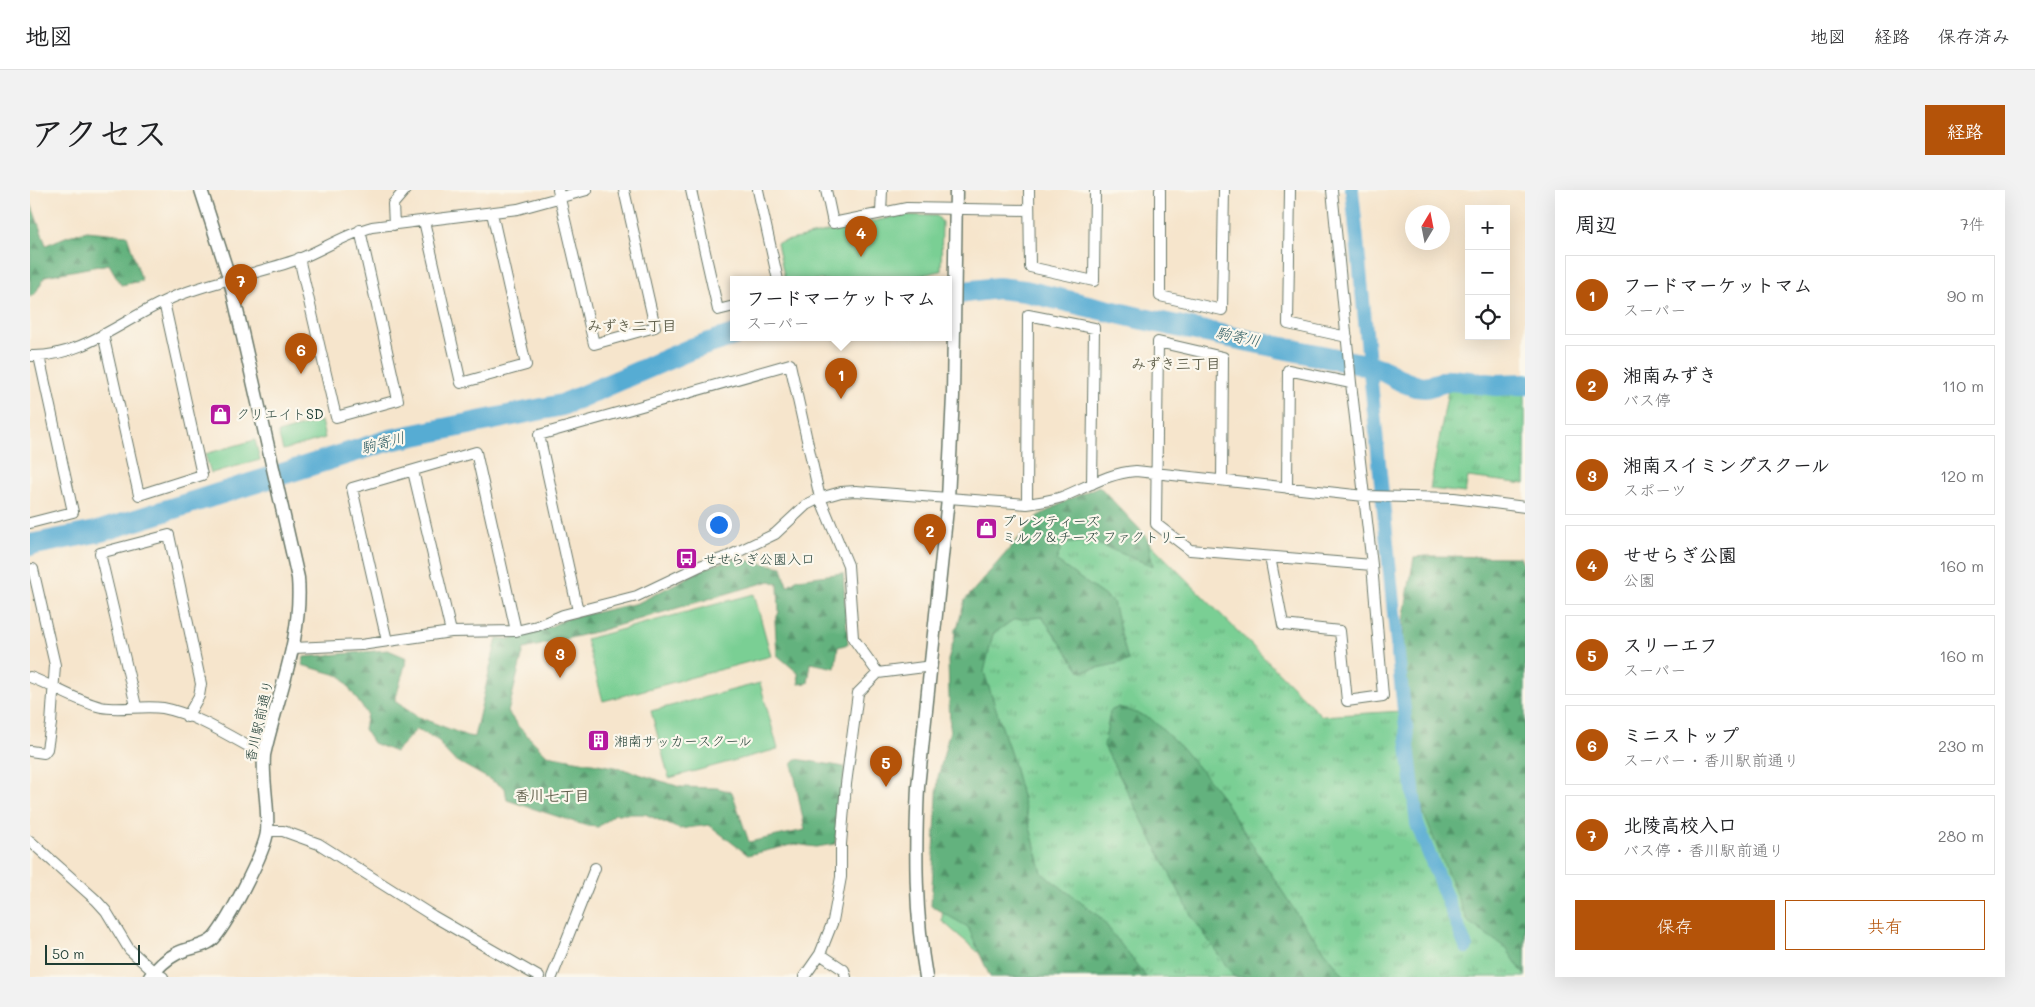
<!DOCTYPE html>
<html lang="ja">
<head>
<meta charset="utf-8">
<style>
  body { margin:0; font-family:Mali,"Klee One",sans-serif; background:#f2f2f2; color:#202124 }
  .controls { position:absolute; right:15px; top:15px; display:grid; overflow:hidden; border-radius:0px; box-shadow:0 5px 20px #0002 }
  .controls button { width:45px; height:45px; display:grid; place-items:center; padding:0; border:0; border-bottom:1px solid #e0e0e0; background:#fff; color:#202124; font:25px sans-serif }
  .compass { position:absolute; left:1375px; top:15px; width:45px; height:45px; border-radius:50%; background:#fff; box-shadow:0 5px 20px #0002; rotate:10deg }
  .scale { position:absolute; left:15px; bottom:12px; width:95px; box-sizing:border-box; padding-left:5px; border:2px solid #1f3d34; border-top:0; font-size:14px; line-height:18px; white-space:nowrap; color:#1f3d34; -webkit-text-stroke:4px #fbf7ec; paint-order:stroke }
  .you { position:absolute; left:688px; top:334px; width:18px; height:18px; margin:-12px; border:4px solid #fff; border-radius:50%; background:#1a73e8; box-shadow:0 0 0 8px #1a73e833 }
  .badge { display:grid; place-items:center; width:32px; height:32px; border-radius:50%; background:#b45309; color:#fff; font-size:16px; font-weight:700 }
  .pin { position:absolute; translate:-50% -41px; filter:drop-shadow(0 1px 2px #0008) }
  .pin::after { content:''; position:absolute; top:26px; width:18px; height:15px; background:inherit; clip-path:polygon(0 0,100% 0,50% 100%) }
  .popup { position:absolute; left:700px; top:86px; width:222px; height:65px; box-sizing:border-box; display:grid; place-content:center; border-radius:0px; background:#fff; filter:drop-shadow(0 1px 4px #0005); font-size:16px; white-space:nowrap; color:#757577 }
  .popup b { font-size:19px; color:#202124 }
  .popup::after { content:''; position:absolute; left:50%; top:100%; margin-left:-10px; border:10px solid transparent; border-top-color:#fff }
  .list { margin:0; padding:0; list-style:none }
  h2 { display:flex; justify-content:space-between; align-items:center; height:65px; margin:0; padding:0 20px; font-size:21px }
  h2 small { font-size:16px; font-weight:400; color:#757577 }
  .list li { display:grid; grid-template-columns:32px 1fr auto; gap:15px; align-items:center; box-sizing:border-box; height:80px; margin:0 10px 10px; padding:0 10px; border:1px solid #e0e0e0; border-radius:0px }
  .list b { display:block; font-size:19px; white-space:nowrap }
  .list p { margin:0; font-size:16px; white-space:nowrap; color:#757577 }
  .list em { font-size:16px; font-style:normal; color:#757577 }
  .actions { display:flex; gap:10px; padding:15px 20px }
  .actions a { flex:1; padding:11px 0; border:1px solid #b45309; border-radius:0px; text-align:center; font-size:18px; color:#b45309 }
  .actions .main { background:#b45309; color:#fff }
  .icon { flex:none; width:28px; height:28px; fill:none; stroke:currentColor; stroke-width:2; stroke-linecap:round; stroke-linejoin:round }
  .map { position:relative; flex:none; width:1495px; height:787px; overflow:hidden; border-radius:0px }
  header { display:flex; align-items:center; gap:30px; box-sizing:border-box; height:70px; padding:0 25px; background:#fff; border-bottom:1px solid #e0e0e0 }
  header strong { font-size:24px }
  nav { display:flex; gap:28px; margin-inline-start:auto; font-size:18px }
  .intro { display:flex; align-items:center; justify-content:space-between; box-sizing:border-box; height:120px; padding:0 30px }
  h1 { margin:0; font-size:35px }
  .button { padding:12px 22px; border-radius:0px; background:#b45309; color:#fff; font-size:18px; font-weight:700 }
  main { display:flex; gap:30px; padding:0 30px }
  aside { flex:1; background:#fff; border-radius:0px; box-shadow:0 5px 20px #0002 }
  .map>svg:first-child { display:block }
  .grass { fill:url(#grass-tufts); stroke:#4c8664 }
  .forest { fill:url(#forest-firs); stroke:#417859 }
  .park { fill:#7acf94; stroke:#4c8664 }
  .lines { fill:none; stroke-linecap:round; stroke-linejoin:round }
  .canal { stroke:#57acd3; stroke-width:14 }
  .river { stroke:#57acd3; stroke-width:22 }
  .minor-casing { stroke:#6a7869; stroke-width:12 }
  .tertiary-casing { stroke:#6a7869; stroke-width:15 }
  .minor { stroke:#fff; stroke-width:10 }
  .tertiary { stroke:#fff; stroke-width:12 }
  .labels { text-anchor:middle; stroke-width:4.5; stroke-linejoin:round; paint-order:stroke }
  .poi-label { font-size:14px; fill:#1f3d34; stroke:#fbf7ec; text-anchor:start }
  .street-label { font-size:14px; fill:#1f3d34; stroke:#fbf7ec }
  .neighbourhood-label { font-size:15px; font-weight:bold; fill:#61614d; stroke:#fbf7ec }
  .water-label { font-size:15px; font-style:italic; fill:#305e64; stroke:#fbf7ec }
</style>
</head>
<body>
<header>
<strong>地図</strong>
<nav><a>地図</a><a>経路</a><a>保存済み</a></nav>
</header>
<div class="intro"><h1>アクセス</h1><a class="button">経路</a></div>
<main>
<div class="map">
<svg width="1495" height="787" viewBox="0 0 1495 787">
  <defs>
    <pattern id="grass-tufts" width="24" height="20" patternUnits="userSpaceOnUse" patternTransform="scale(1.25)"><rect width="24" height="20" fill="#7acf94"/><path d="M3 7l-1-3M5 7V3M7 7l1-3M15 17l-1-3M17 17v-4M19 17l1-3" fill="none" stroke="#63a97a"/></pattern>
    <pattern id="forest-firs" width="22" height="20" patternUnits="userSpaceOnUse" patternTransform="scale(1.25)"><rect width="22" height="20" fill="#63b27e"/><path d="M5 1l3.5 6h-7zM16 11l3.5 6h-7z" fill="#519268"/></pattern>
  </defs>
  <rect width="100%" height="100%" fill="#fbf7ec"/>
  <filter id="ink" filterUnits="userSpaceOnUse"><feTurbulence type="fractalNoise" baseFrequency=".02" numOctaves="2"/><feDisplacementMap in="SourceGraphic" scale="10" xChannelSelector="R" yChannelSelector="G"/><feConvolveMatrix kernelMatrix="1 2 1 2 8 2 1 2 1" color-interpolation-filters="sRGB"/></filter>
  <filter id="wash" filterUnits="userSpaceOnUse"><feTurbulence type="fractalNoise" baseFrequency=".0096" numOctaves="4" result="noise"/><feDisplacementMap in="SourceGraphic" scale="20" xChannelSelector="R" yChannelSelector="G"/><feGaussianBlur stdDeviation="1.12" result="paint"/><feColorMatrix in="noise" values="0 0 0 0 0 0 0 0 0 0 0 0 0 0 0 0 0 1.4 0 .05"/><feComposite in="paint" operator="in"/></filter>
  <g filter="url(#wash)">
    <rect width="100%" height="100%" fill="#f6e5cc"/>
    <path class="grass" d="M 1419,195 L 1468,201 L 1495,200 L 1495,294 L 1438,287 L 1435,303 L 1400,299 Z
      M 1066,299 L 1292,526 L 1387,520 L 1495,609 L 1495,787 L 977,787 L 912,731 L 925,438 Z"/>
    <path class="forest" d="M 0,11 L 16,55 L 38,46 L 57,41 L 97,45 L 112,91 L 91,95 L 79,74 L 15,86 L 5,104 L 0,107 Z
      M 1069,296 L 1117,347 L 1123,376 L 1060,351 L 1033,354 L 1026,371 L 1083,412 L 1098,471 L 1051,482 L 1012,427 L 983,430 L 963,444 L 954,482 L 982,568 L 1012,683 L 1070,727 L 1116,787 L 960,787 L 938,737 L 901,716 L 908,587 L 920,540 L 918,470 L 935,410 L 1008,326 L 1040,309 Z
      M 1396,366 L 1490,367 L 1495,379 L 1495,786 L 1476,758 L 1437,731 L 1393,622 L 1384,586 L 1375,534 L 1373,431 L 1384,367 Z
      M 705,368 L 752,377 L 757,396 L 768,389 L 813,383 L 818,454 L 808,457 L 805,478 L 781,473 L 778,493 L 769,494 L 768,483 L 747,465 L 745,431 L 749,422 L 748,394 L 740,391 L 569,441 L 494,459 L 478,522 L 488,536 L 517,565 L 590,578 L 650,597 L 687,598 L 702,602 L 719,652 L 775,640 L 762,573 L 766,569 L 815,577 L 805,654 L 786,657 L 765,654 L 718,665 L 679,635 L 649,639 L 615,624 L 585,624 L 568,637 L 557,636 L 477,610 L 475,598 L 423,569 L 412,557 L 409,551 L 387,539 L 365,562 L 343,553 L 334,539 L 337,524 L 311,486 L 272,475 L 274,467 L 358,460 L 377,468 L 365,511 L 386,526 L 437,546 L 444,547 L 467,448 L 479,449 L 511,441 L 536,429 L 608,413 L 676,378 Z
      M 1089,517 L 1120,528 L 1151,557 L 1188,601 L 1272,732 L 1315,787 L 1204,787 L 1161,725 L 1074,556 L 1080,521 Z"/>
    <path class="park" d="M 872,25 L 907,26 L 912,32 L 911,81 L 867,90 L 755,90 L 747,53 Z
      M 291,231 L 295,248 L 253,260 L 248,243 Z
      M 225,250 L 230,270 L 181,283 L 175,264 Z
      M 724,404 L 741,466 L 573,511 L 556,449 Z
      M 730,493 L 748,559 L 639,588 L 621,521 Z"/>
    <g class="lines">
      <path class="canal" d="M 1322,0 L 1370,484 L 1387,634 L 1436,757"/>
      <path class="river" d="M 918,104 L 968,98 L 995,101 L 1113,129 L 1340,176 L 1350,179 L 1374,192 L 1385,196 L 1396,197 L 1421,190 L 1466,195 L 1495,194
        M 0,355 L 71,341 L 360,250 L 532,215 L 661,159 L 704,145"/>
    </g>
  </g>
  <g filter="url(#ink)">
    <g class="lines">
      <defs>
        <path id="minor" d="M 528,0 L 564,154 L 625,137 L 594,0
          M 661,0 L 688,120 L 704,116
          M 728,0 L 748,90
          M 796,0 L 803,33 L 877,18 L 999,20
          M 999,0 L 1000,77 L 1064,91 L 1065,0
          M 1130,0 L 1130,106 L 1192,120 L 1194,0
          M 1260,0 L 1258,134 L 1317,147
          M 851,23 L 852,0
          M 394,31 L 431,193 L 496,175 L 462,23
          M 364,35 L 363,14 L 375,0
          M 269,68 L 306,227 L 368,210 L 330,40
          M 73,144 L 109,305 L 172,285 L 134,112
          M 0,166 C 55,168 100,123 149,105 C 188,90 230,83 269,69 C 294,59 316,44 342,37 L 488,19 L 557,0
          M 383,281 L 421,442
          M 1192,290 L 1193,167 L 1128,152 L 1126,334 L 1160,360 L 1342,375
          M 1257,298 L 1258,180 L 1321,193
          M 997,314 L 998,125 L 1064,138 L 1062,294
          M 0,333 L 43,322 L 9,166
          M 1240,367 L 1253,435 L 1310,441 L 1317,511 L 1353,506 L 1342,375 L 1321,193 L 1302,0
          M 0,380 L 3,379 L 25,475 L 21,534 L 17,559 L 14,563 L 0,561
          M 548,421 L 509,245 L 760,174 L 790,308 L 818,375 L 823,448 L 848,483
          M 357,451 L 322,298 L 446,262 L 486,441
          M 263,458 L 331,455 L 421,442 L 486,441 L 507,436 L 533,425 L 607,406 L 670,376 L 697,367 L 745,344 L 776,315 L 790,308 L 811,302 L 826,301 L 997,314 C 1009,312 1020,311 1032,307 C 1057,297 1078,283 1106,281 L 1334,306 L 1424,308 L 1495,317
          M 0,487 C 24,496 46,511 71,517 C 89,521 112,515 133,518 C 166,524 204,549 234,565
          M 106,516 L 70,363 L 139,345 L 171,494 L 169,506 L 157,527
          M 237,641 L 253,641 L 289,654 L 403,726 L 509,787
          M 0,651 L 66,710 L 76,721 L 99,759 L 124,782 L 133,787
          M 790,764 L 814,780 L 816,787
          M 522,787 L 565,678
          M 774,787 L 790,764 L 803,731 L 811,687 L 811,654 L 816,594 L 828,503 L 848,483 L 902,476"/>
        <path id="tertiary" d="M 120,787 C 127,778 136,769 146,764 C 157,757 175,758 184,748 C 198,732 235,661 237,642 C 239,616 232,591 234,565 C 247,506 273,449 268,388 L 200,90 L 171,0
          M 896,787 C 885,724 885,661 888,597 L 918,309 L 923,206 L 926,0"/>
      </defs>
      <use href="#minor" class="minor-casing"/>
      <use href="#tertiary" class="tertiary-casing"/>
      <use href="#minor" class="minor"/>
      <use href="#tertiary" class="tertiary"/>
    </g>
  </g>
  <defs>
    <symbol id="shop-square" viewBox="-11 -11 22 22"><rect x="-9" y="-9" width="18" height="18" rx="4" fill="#b5179e" stroke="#fbf7ec"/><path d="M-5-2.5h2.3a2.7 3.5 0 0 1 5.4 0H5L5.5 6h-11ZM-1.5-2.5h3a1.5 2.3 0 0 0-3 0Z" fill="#fff"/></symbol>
    <symbol id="bus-square" viewBox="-11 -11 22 22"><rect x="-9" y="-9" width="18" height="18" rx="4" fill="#b5179e" stroke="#fbf7ec"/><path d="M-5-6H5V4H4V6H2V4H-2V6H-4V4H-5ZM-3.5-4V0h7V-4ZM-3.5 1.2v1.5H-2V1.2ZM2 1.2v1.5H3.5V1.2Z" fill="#fff"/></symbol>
    <symbol id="building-square" viewBox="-11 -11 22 22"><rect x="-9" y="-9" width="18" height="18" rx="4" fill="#b5179e" stroke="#fbf7ec"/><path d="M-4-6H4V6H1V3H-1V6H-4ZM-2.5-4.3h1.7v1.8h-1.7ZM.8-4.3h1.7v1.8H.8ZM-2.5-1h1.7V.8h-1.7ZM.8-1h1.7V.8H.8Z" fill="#fff"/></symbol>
  </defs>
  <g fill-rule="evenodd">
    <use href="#shop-square" x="178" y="212" width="25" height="25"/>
    <use href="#shop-square" x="944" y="326" width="25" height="25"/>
    <use href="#bus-square" x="644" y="356" width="25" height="25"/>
    <use href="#building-square" x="556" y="538" width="25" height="25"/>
  </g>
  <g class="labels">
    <g class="poi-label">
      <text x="206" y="229">クリエイトSD</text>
      <text x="972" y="336">プレンティーズ<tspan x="972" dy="16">ミルク＆チーズ ファクトリー</tspan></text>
      <text x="673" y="374">せせらぎ公園入口</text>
      <text x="584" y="556">湘南サッカースクール</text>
    </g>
    <g class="street-label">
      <text transform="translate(229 531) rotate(-77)" y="5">香川駅前通り</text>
    </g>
    <g class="neighbourhood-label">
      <text x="602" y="141">みずき二丁目</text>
      <text x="1146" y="179">みずき三丁目</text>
      <text x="522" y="611">香川七丁目</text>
    </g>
    <g class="water-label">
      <text transform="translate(1208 147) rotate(12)" y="5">駒寄川</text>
      <text transform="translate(353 253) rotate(-15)" y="5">駒寄川</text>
    </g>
  </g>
</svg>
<div class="controls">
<button>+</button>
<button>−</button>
<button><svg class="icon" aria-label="locate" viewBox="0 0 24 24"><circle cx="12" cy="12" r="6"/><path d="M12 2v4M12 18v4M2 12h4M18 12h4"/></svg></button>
</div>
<svg class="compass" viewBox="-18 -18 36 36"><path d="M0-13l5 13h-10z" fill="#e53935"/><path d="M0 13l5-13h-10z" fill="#757577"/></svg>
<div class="scale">50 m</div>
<div class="you"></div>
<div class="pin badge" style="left:811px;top:209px">1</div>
<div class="popup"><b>フードマーケットマム</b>スーパー</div>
<div class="pin badge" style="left:900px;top:365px">2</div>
<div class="pin badge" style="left:530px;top:488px">3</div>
<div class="pin badge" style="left:831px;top:67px">4</div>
<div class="pin badge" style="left:856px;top:597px">5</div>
<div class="pin badge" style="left:271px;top:184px">6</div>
<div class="pin badge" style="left:211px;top:115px">7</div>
</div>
<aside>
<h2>周辺<small>7件</small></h2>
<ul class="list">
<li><span class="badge">1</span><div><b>フードマーケットマム</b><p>スーパー</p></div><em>90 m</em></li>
<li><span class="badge">2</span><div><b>湘南みずき</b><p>バス停</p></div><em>110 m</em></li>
<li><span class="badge">3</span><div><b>湘南スイミングスクール</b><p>スポーツ</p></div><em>120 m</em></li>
<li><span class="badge">4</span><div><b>せせらぎ公園</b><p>公園</p></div><em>160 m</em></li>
<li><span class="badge">5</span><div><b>スリーエフ</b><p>スーパー</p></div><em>160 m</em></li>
<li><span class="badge">6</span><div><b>ミニストップ</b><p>スーパー · 香川駅前通り</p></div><em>230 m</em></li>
<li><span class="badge">7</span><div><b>北陵高校入口</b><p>バス停 · 香川駅前通り</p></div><em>280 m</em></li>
</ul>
<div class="actions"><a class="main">保存</a><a>共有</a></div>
</aside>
</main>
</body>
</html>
